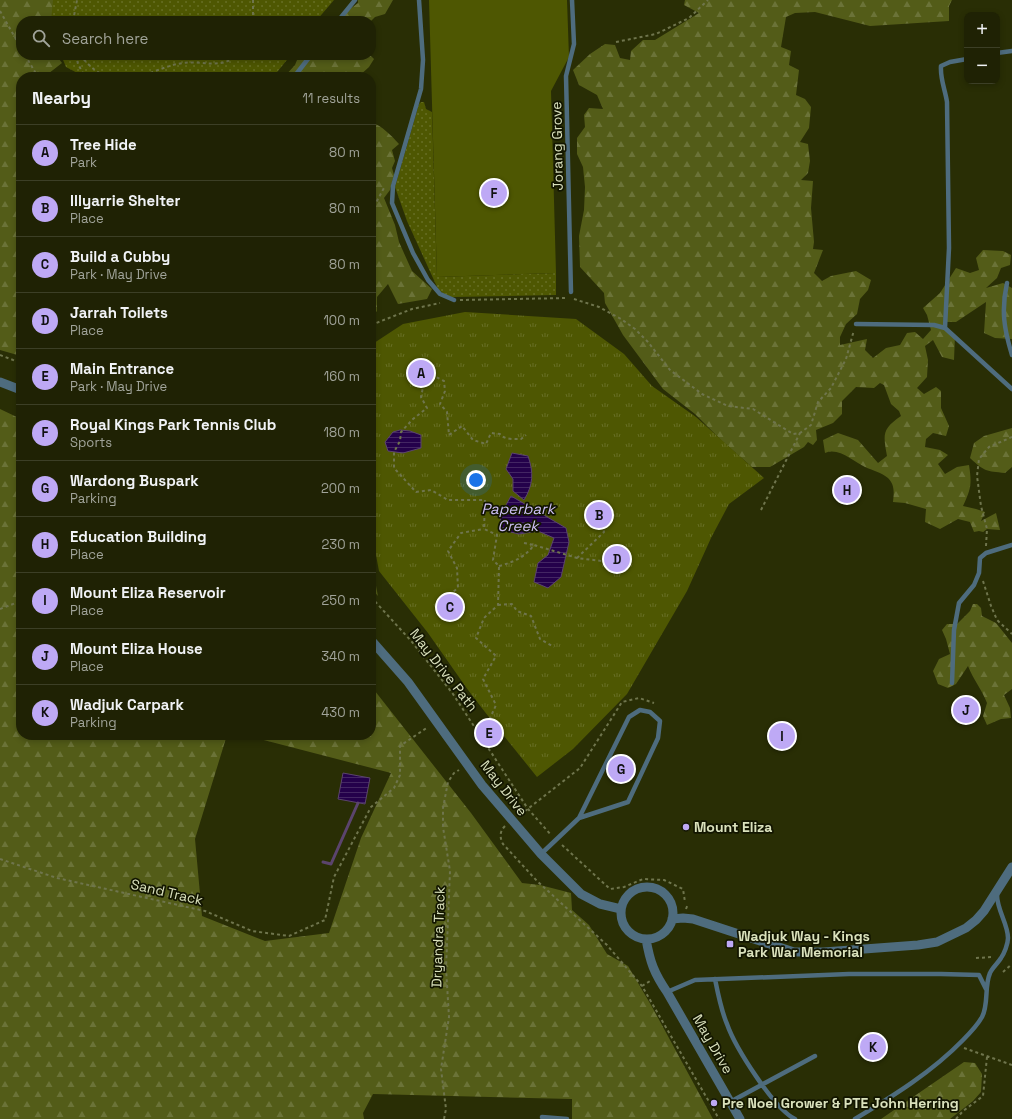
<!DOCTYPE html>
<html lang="en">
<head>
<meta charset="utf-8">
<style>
  body { margin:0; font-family:"Space Grotesk",sans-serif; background:#272a0e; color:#f1f3f6 }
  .controls { position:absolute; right:12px; top:12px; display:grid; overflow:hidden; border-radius:8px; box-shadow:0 2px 6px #0003 }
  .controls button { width:36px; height:36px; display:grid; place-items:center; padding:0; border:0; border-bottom:1px solid #3c3f26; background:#1f2204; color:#f1f3f6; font:20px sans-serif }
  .you { position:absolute; left:476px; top:480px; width:14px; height:14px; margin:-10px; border:3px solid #fff; border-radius:50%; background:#1a73e8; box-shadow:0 0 0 6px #1a73e833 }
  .badge { display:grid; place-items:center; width:26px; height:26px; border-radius:50%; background:#bea9f5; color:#111; font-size:13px; font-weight:700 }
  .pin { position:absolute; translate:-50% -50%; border:2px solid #fff; box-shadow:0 1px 4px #0006 }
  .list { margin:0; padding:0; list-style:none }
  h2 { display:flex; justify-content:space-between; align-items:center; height:52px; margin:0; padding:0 16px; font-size:17px }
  h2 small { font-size:13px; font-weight:400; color:#a1a49a }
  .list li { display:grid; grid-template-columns:26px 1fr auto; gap:12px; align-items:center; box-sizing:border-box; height:56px; padding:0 16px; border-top:1px solid #3c3f26 }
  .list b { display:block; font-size:15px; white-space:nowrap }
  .list p { margin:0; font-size:13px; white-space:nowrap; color:#a1a49a }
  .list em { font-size:13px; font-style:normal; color:#a1a49a }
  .icon { flex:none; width:22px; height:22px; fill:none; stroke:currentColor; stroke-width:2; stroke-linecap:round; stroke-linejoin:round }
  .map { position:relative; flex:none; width:1012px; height:1119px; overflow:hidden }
  .search { position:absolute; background:#1f2204; box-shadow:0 2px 6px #0003; left:16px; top:16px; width:360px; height:44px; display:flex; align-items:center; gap:10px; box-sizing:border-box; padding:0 14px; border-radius:16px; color:#a1a49a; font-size:15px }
  .panel { position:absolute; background:#1f2204; box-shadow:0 2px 6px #0003; left:16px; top:72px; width:360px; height:668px; border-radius:16px }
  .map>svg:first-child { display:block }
  .grass { fill:url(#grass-dots) }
  .forest { fill:url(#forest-firs) }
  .park { fill:url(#park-tufts) }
  .garden { fill:#4e5702 }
  .water { fill:url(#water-rules); stroke:#5b446d }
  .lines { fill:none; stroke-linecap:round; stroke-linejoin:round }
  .stream { stroke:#5b446d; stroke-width:3 }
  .path { stroke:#6f754d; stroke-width:2; stroke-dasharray:3 3; stroke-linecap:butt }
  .service { stroke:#4e6c7e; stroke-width:4.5 }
  .minor { stroke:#4e6c7e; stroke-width:9 }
  .poi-dot { fill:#bea9f5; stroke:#121500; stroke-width:1.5 }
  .labels { text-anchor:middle; stroke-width:3.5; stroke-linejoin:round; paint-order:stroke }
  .street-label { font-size:14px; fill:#dae1bc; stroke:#121500 }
  .poi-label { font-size:14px; font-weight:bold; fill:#dae1bc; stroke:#121500; text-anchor:start }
  .water-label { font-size:15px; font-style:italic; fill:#ccbff3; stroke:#121500 }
</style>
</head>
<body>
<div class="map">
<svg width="1012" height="1119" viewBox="0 0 1012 1119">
  <defs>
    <pattern id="grass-dots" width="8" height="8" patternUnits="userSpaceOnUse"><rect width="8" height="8" fill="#4e5702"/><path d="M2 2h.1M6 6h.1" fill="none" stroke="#676f25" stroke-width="1.8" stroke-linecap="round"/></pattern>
    <pattern id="forest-firs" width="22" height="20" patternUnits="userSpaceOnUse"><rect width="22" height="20" fill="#535c18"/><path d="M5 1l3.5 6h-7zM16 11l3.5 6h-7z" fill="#6b7338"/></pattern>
    <pattern id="park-tufts" width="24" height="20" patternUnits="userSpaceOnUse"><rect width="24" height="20" fill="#4e5702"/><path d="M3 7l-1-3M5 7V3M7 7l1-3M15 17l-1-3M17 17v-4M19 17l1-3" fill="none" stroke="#676f25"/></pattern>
    <pattern id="water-rules" width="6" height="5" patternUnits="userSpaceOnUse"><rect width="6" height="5" fill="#24014b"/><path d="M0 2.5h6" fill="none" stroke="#432663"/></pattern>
  </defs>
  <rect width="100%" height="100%" fill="#292e05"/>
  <path class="grass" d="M 48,0 L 334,0 L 316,21 L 49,21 Z
    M 61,55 L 291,55 L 273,77 L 85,77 L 66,67 Z
    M 421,102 L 424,102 L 426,109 L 432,112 L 437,277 L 556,273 L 556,295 L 452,297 L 444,294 L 438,289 L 407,221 L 395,187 L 419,104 Z"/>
  <path class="forest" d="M 0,0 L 53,0 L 51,21 L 21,21 L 21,55 L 56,55 L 62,63 L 44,77 L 21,77 L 21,356 L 0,350 Z
    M 358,0 L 393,0 L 385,14 L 375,17 L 371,21 L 341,21 L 342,15 L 358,3 Z
    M 685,0 L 952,0 L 949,6 L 949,21 L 870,26 L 815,12 L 795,13 L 786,17 L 781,47 L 791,51 L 789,65 L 799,70 L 796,95 L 805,99 L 811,107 L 809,128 L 800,142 L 808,144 L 810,161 L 808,173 L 801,180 L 813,181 L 811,208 L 814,242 L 813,249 L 823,250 L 814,273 L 822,281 L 831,276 L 856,271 L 871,280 L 868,290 L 860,299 L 857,314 L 846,324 L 840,337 L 840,345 L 867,339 L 865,350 L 873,358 L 886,348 L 900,345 L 907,333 L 915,332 L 923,339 L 931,330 L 927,315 L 923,308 L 940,293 L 956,268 L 970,273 L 979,270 L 976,258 L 983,250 L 1003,251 L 1011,255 L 1010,265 L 1001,268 L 997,278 L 986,288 L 1003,283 L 1012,288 L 1012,339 L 995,338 L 984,333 L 986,302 L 956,322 L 946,322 L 946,330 L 955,335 L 954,360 L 942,357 L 933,340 L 925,346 L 928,360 L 927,377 L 917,388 L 924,394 L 936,387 L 941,391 L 941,408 L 949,426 L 946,436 L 933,433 L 926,439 L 925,447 L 940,450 L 948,455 L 938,464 L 945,474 L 957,467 L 969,465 C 972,484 971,489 963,506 L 976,509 L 985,512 L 981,521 L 996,513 L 1000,530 L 987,529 L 983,532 L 979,531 L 974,532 L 970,522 L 958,519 L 940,529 L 925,522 L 926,509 L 905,503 L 893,502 C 894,493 895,485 888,478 C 882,473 872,470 865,467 C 854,462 839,447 825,453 L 823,440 L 838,433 L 858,440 L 878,463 L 887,456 C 883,434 882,429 901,416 L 899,411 L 891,404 L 884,385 L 880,383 L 874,388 L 856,387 L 842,401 L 842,414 L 833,423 L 816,430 L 817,440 L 813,445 L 808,442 L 804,447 L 770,467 L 752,467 L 721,440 L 695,414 L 663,389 L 623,335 L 605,303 L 604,293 L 580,267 L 579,236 L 584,210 L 585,187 L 583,167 L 577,154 L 577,138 L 585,127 L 584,115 L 589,108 L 603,109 L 597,95 L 579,85 L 573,70 L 590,54 L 605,44 L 615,45 L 620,58 L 630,60 L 631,51 L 643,40 L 655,40 L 699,13 L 684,5 Z
    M 299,55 L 370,55 L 374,59 L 369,67 L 358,77 L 284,77 L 295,65 Z
    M 371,122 C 382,126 391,135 399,144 L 392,150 L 395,161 L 392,168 L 394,175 L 390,190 L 384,198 L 395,225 L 399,242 L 412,271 L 432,289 L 427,299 L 398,304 L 388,284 L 377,297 L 377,311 L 371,318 Z
    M 0,409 L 21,419 L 21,735 L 227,735 L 195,839 L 202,916 L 265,941 L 329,933 L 361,838 L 391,773 L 244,735 L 371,735 L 371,686 L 471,813 L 522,883 L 540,885 L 571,893 L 572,910 L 589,925 L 607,954 L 628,966 L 651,1005 L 713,1119 L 572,1119 L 572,1099 L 373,1094 L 363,1113 L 364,1119 L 0,1119 Z
    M 1012,428 L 1012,467 L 1005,473 C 986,471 985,472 970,458 L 974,443 L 984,436 Z
    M 371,561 L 378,596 L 371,588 Z
    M 973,604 L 977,604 L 981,608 L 982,616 L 996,623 L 1012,643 L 1012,689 L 1004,695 L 1010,708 L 1011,718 L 1001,719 L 987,725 L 983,716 L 987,703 C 982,690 973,679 968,666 L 956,684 L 948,688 L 938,684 L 933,671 L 939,659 L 950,654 L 946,639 L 942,630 L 947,624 L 957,624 L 970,611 Z
    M 964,1062 L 975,1063 L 982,1074 L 981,1092 L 973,1101 L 950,1119 L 881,1119 Z"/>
  <path class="park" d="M 465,312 L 576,319 L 624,354 L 652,386 L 696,417 L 764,478 L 729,504 L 711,538 L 687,591 L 627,694 L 573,749 L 537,777 L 496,726 L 496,739 L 489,747 L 479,727 L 483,725 L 495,725 L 468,690 L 428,633 L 379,571 L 371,529 L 371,345 L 403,324 Z"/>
  <path class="garden" d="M 429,0 L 567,0 L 569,57 L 551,91 L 556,273 L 437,277 Z"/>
  <path class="water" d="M 400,430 L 410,431 L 421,435 L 421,448 L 403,453 L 388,451 L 385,442 L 393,432 Z
    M 512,453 L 528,456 C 534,473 533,485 524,500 L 513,491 L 513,479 L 506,469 Z
    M 511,496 L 566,528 L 569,542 L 561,577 L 548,588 L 534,582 L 538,563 L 548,555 L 554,538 L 538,531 L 519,534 L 502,530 L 500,516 Z
    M 343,773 L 370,778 L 365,804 L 338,799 Z"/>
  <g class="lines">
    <path class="stream" d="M 323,862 L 331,864 L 358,803"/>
    <path class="path" d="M 253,0 L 253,21
      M 0,11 L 21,48
      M 73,21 L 77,0
      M 616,42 L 656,34 L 689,18 L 708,0
      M 25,55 L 38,77
      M 76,55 L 78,64 L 85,77
      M 80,55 C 88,65 95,71 106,77
      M 139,77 C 154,72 168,65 183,63 C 203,60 221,70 237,55
      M 371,212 L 385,186
      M 574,299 L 599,307 L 621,319 L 635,329 L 648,342 L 670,370 L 702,394 L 728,406 L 753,409 L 793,434 L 800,433 L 811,425 L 818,402 L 831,388 L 846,359 L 854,330
      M 460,300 L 568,298
      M 371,325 L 412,309 L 440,303
      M 0,355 L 21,363
      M 422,367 L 426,372 L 421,397 L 427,408 L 413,419 L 401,432 L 400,441 L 394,452 L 394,468 L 416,492 L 431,490 L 448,500 L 485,500 L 484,529 L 497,535 L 493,560 L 499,566 L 498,605 L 484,618 L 476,638 L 496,656 L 483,679 L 496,705 L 482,736
      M 426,372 L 444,381 L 445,391 L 440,404 L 447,412 L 449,435 L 462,426 L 473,440 L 486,444 L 491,433 L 500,434 C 504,440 514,439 521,439 L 526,435
      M 761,510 L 800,433
      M 524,543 L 534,545
      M 986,546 L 987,529 L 981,506 L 977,476 L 979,459 L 989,447 L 1012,437
      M 577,558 L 604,532 L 603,528
      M 499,566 C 514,562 525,557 534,545 L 577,558 L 610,562
      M 983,581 L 991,606 L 997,620 L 1012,634
      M 449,595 L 458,588 L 457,568 L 448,551 L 461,533 L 484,529
      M 371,597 L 412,642 L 453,694 L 528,809 L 551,835
      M 498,605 L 512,604 L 517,611 L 531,616 L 540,639 L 554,647
      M 0,609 L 21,601
      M 520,815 L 580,768 L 622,702 L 639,698 L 654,703
      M 505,826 C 499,832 500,838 503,844 L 537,881 L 607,945 L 642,986 L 719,1119
      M 562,845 L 610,889 L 624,887 L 643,879 L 664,880 L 683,889 L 685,902
      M 0,859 L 57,878 L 205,911 L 252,931 L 289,936 L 325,920 L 334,877 L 371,807 L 394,788 L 400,775 L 400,746 L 428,727
      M 686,909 L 688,904
      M 976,958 L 993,957
      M 1003,972 L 1012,964
      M 642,986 L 650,981
      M 964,1048 L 1012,1065
      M 444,1119 L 446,1109 L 441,1069 L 449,1017 L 446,968 L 450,871 L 443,827 L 443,808 L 448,782 L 454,773 L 459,770
      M 956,1119 L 963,1111 L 983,1096 L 987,1057"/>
    <path class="service" d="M 419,0 L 423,60 L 421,89 L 393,186 L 392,203 L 413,253 L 428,280 L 440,294 L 454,300
      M 338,21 L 355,0
      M 997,53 L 1012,51
      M 294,77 L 311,55
      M 1007,283 C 1001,310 1004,329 1012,355
      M 571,292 L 566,76 L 574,44 L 572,0
      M 856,324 L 934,325 L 945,328 L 1012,389
      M 945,328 L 949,248 L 947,102 C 945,89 940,79 941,66 L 950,62 L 967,59
      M 952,683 L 954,630 L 959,603 L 974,585 L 979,573 L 980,558 L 986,553 L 1012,545
      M 541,854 L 579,818 L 629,717 L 640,710 L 650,712 L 660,721 L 658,738 L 628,802 L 579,818
      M 715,979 C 718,994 721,1010 727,1024 C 735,1047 774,1109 795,1119
      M 667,992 L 695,980 L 849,974 L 941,974 L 979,975 L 986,989
      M 730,1102 L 815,1056
      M 542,1117 L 567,1119
      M 855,1119 C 893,1096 932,1072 963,1040 C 970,1033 977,1026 982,1017 C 989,1004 984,987 990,973 C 992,968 998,963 1001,958 C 1004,954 1008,944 1008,938 C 1008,924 997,910 997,895"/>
    <path class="minor" d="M 0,382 L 21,390
      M 371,640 L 408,682 L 482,785 L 541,854 L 581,894 L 600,904 L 621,909
      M621 913a26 26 0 1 1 52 0a26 26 0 1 1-52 0Z
      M 672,919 L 683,918 L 693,919 L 794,952 L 824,952 L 918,945 L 937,942 L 966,928 L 976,920 L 984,911 L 1012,867
      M 646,939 C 650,962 654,973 667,992 L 740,1119"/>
  </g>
  <g class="poi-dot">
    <circle cx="686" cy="827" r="4"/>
    <rect x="726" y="940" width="8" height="8" rx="2"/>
    <circle cx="714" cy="1103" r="4"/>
  </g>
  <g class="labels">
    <g class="street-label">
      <text transform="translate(557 146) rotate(-91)" y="5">Jorang Grove</text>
      <text transform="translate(444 670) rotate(52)" y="5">May Drive Path</text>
      <text transform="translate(504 788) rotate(52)" y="5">May Drive</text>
      <text transform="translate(167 892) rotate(13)" y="5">Sand Track</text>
      <text transform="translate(438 937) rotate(-88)" y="5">Dryandra Track</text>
      <text transform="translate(713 1044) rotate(60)" y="5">May Drive</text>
    </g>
    <g class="poi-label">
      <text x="694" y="832">Mount Eliza</text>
      <text x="738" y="941">Wadjuk Way - Kings<tspan x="738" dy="16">Park War Memorial</tspan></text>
      <text x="722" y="1108">Pre Noel Grower &amp; PTE John Herring</text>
    </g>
    <g class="water-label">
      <text x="518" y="514">Paperbark<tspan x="518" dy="17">Creek</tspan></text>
    </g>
  </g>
</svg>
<div class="controls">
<button>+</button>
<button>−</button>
</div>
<div class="you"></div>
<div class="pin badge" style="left:421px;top:373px">A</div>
<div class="pin badge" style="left:599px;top:515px">B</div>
<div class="pin badge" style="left:450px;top:607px">C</div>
<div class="pin badge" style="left:617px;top:559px">D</div>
<div class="pin badge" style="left:489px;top:733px">E</div>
<div class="pin badge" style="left:494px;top:193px">F</div>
<div class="pin badge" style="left:621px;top:769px">G</div>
<div class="pin badge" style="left:847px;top:490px">H</div>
<div class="pin badge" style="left:782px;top:736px">I</div>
<div class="pin badge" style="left:966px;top:710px">J</div>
<div class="pin badge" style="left:873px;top:1047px">K</div>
<div class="search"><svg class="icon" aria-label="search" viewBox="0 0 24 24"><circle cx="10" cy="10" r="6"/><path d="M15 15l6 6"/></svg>Search here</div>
<section class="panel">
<h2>Nearby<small>11 results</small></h2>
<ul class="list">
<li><span class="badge">A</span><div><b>Tree Hide</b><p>Park</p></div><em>80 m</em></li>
<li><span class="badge">B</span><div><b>Illyarrie Shelter</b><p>Place</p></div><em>80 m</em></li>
<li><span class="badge">C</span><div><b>Build a Cubby</b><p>Park · May Drive</p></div><em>80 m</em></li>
<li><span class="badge">D</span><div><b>Jarrah Toilets</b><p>Place</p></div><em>100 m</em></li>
<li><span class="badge">E</span><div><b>Main Entrance</b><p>Park · May Drive</p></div><em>160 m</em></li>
<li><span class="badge">F</span><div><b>Royal Kings Park Tennis Club</b><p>Sports</p></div><em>180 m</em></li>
<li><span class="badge">G</span><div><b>Wardong Buspark</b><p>Parking</p></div><em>200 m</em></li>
<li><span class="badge">H</span><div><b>Education Building</b><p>Place</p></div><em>230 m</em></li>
<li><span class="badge">I</span><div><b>Mount Eliza Reservoir</b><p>Place</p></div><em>250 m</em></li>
<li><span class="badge">J</span><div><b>Mount Eliza House</b><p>Place</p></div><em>340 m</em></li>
<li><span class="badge">K</span><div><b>Wadjuk Carpark</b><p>Parking</p></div><em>430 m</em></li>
</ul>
</section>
</div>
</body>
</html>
